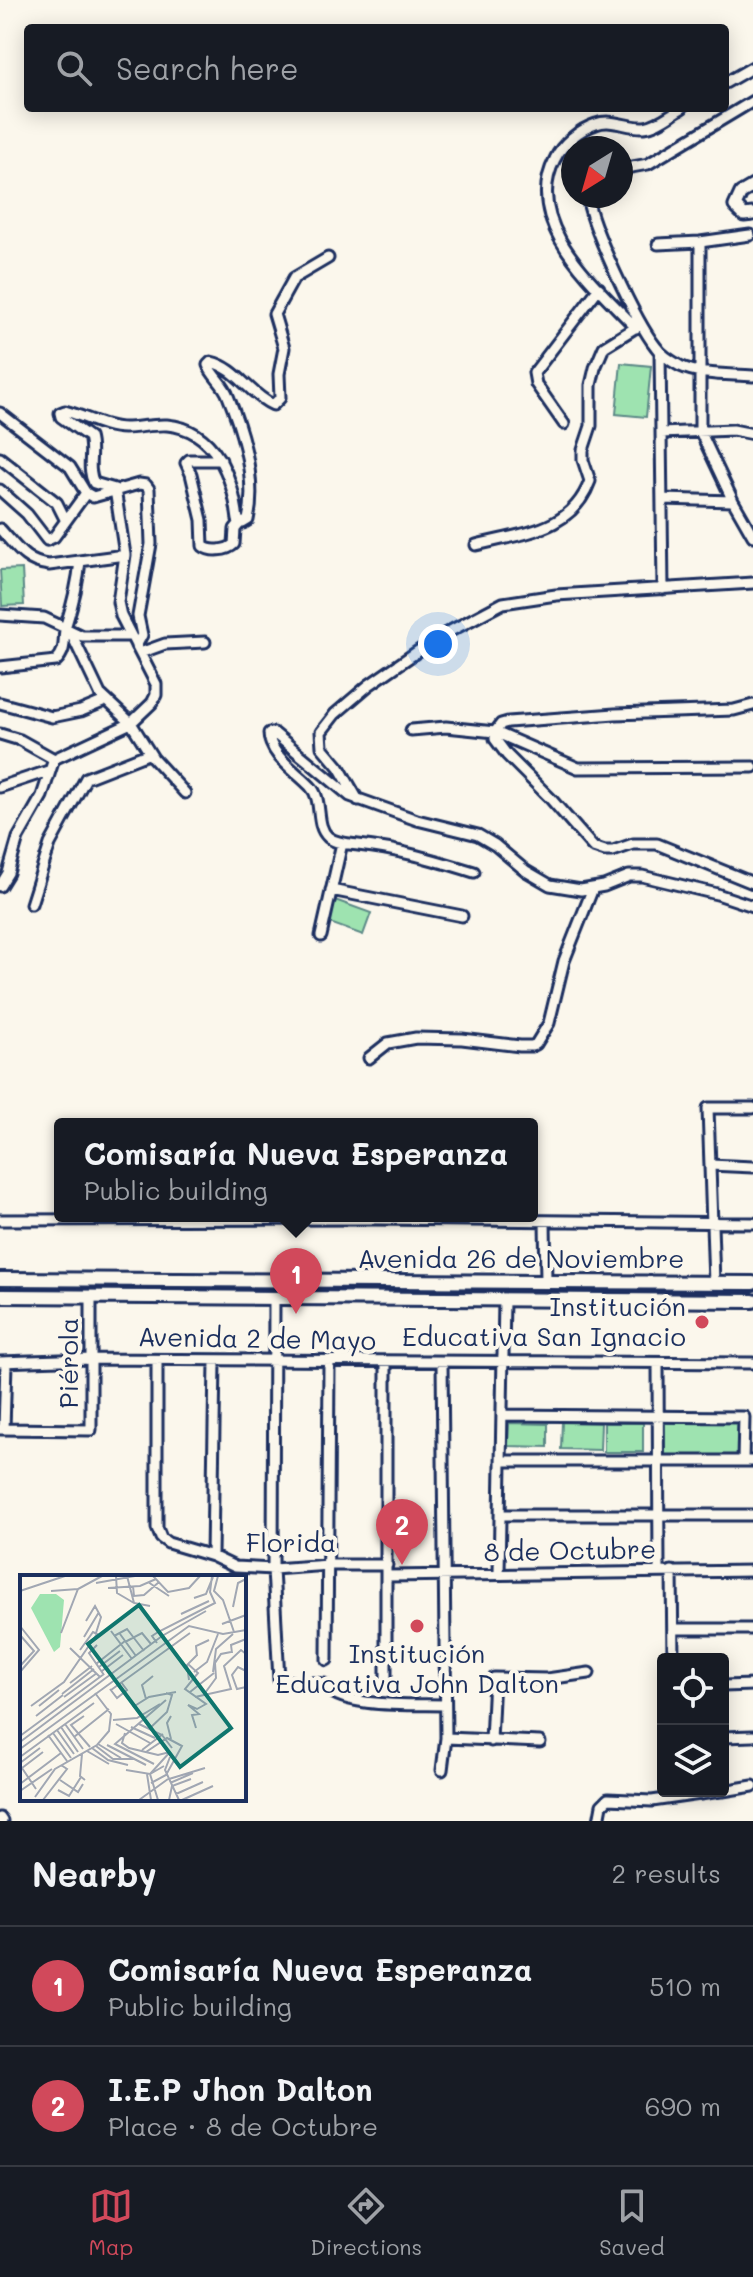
<!DOCTYPE html>
<html lang="en">
<head>
<meta charset="utf-8">
<style>
  body { margin:0; font-family:Mali,sans-serif; background:#20242c; color:#f1f3f6 }
  .controls { position:absolute; right:24px; bottom:24px; display:grid; overflow:hidden; border-radius:8px; box-shadow:0 4px 20px #0003 }
  .controls button { width:72px; height:72px; display:grid; place-items:center; padding:0; border:0; border-bottom:2px solid #363941; background:#171b24; color:#f1f3f6; font:40px sans-serif }
  .compass { position:absolute; left:561px; top:136px; width:72px; height:72px; border-radius:50%; background:#171b24; box-shadow:0 4px 20px #0003; rotate:217deg }
  .you { position:absolute; left:438px; top:644px; width:28px; height:28px; margin:-20px; border:6px solid #fff; border-radius:50%; background:#1a73e8; box-shadow:0 0 0 12px #1a73e833 }
  .badge { display:grid; place-items:center; width:52px; height:52px; border-radius:50%; background:#d1495b; color:#fff; font-size:26px; font-weight:700 }
  .pin { position:absolute; translate:-50% -66px; filter:drop-shadow(0 2px 4px #0008) }
  .pin::after { content:''; position:absolute; top:42px; width:28px; height:24px; background:inherit; clip-path:polygon(0 0,100% 0,50% 100%) }
  .popup { position:absolute; left:54px; top:1118px; width:484px; height:104px; box-sizing:border-box; display:grid; place-content:center; border-radius:8px; background:#171b24; filter:drop-shadow(0 2px 6px #0005); font-size:26px; white-space:nowrap; color:#9ea1a6 }
  .popup b { font-size:30px; color:#f1f3f6 }
  .popup::after { content:''; position:absolute; left:50%; top:100%; margin-left:-16px; border:16px solid transparent; border-top-color:#171b24 }
  .list { margin:0; padding:0; list-style:none }
  h2 { display:flex; justify-content:space-between; align-items:center; height:104px; margin:0; padding:0 32px; font-size:34px }
  h2 small { font-size:26px; font-weight:400; color:#9ea1a6 }
  .list li { display:grid; grid-template-columns:52px 1fr auto; gap:24px; align-items:center; box-sizing:border-box; height:120px; padding:0 32px; border-top:2px solid #363941 }
  .list b { display:block; font-size:30px; white-space:nowrap }
  .list p { margin:0; font-size:26px; white-space:nowrap; color:#9ea1a6 }
  .list em { font-size:26px; font-style:normal; color:#9ea1a6 }
  .icon { flex:none; width:44px; height:44px; fill:none; stroke:currentColor; stroke-width:2; stroke-linecap:round; stroke-linejoin:round }
  .map { position:relative; flex:none; width:753px; height:1821px; overflow:hidden }
  .search { position:absolute; background:#171b24; box-shadow:0 4px 20px #0003; left:24px; right:24px; top:24px; height:88px; display:flex; align-items:center; gap:20px; box-sizing:border-box; padding:0 28px; border-radius:8px; color:#9ea1a6; font-size:30px }
  .sheet { height:344px; background:#171b24 }
  nav { display:flex; justify-content:space-around; align-items:center; box-sizing:border-box; height:112px; border-top:2px solid #363941; background:#171b24; font-size:22px; color:#9ea1a6 }
  nav a { display:grid; justify-items:center; gap:4px }
  nav .on { color:#d1495b }
  .map>svg:first-child { display:block }
  .green { fill:#9ee3b0; stroke:#5c8987; stroke-width:2 }
  .lines { fill:none; stroke-linecap:round; stroke-linejoin:round }
  .minor-casing { stroke:#1b2f5e; stroke-width:15 }
  .tertiary-casing { stroke:#1b2f5e; stroke-width:17 }
  .secondary-casing { stroke:#1b2f5e; stroke-width:18 }
  .minor { stroke:#fbf7ec; stroke-width:9 }
  .tertiary { stroke:#fbf7ec; stroke-width:11 }
  .secondary { stroke:#fbf7ec; stroke-width:12 }
  .poi-dot { fill:#d1495b; stroke:#fbf7ec; stroke-width:3 }
  .labels { text-anchor:middle; stroke-width:8; stroke-linejoin:round; paint-order:stroke }
  .street-label { font-size:26px; fill:#1b2f5e; stroke:#fbf7ec }
  .poi-label { font-size:26px; fill:#1b2f5e; stroke:#fbf7ec; text-anchor:end }
  .inset-road { fill:none; stroke:#a1a7b3; stroke-width:2 }
  .view { fill:#0f766e; fill-opacity:0.15; stroke:#0f766e; stroke-width:4 }
  .inset-edge { fill:none; stroke:#1b2f5e; stroke-width:4 }
</style>
</head>
<body>
<div class="map">
<svg width="753" height="1821" viewBox="0 0 753 1821">
  <rect width="100%" height="100%" fill="#fbf7ec"/>
  <filter id="ink" filterUnits="userSpaceOnUse"><feTurbulence type="fractalNoise" baseFrequency=".0125" numOctaves="2"/><feDisplacementMap in="SourceGraphic" scale="16" xChannelSelector="R" yChannelSelector="G"/><feConvolveMatrix kernelMatrix="1 2 1 2 8 2 1 2 1" color-interpolation-filters="sRGB"/></filter>
  <g filter="url(#ink)">
    <path class="green" d="M 621,363 L 651,366 L 646,417 L 616,414 Z
      M 22,569 L 24,605 L 2,606 L 0,570 Z
      M 335,900 L 371,913 L 363,935 L 327,922 Z
      M 0,1285 L 163,1288 L 164,1291 L 0,1290 Z
      M 195,1286 L 753,1289 L 753,1294 L 195,1291 Z
      M 741,1421 L 740,1456 L 660,1457 L 660,1422 Z
      M 562,1422 L 601,1423 L 600,1450 L 561,1449 Z
      M 509,1423 L 548,1424 L 548,1447 L 508,1446 Z
      M 604,1423 L 643,1423 L 643,1452 L 604,1452 Z"/>
    <g class="lines">
      <defs>
        <path id="minor" d="M 725,83 L 753,67
          M 621,169 L 648,164 L 753,101
          M 587,196 C 591,226 636,322 656,347 C 661,355 671,361 680,366 C 702,376 730,374 753,376
          M 700,242 L 700,431 L 733,501 L 753,536
          M 658,244 L 700,242 L 750,235
          M 636,328 C 596,285 521,224 555,159 C 562,144 580,129 596,124 C 612,118 627,128 644,127 C 657,126 671,114 682,108
          M 660,352 L 663,589
          M 0,413 L 70,467 L 86,493 L 93,497 L 139,484 L 146,485 L 149,489 L 151,544 L 138,616 L 142,635 L 136,646
          M 564,424 L 536,384 L 534,373 L 599,288
          M 661,433 L 733,430 L 753,434
          M 0,458 L 57,503 L 65,519
          M 221,460 L 189,460 L 186,463 L 191,474 L 202,520 L 203,546 C 210,552 227,551 234,544 L 235,529 L 240,523
          M 0,490 L 27,514 L 47,540 L 54,537 L 86,493
          M 662,499 L 733,501
          M 0,529 C 15,545 25,563 49,565 L 125,555
          M 476,545 C 521,533 572,532 590,481 L 583,460 L 583,450 L 591,426 L 591,385 L 595,368 L 604,347 L 638,326
          M 0,615 L 44,618 L 82,636 L 129,636
          M 70,631 L 100,694 L 131,723 L 153,758 L 185,793
          M 140,653 L 165,644 L 205,642
          M 0,667 L 56,661 C 68,649 62,639 66,625 C 73,603 78,584 80,561
          M 0,703 L 52,717 L 81,711 L 105,701
          M 411,730 L 446,727 L 495,732 L 501,724 L 508,722 L 615,714 L 734,710 L 753,705
          M 495,732 L 495,739 L 507,755 L 550,798 L 593,847 L 605,851 L 613,851 L 633,844 L 657,844 L 753,883
          M 495,732 L 578,768 L 753,767
          M 269,733 L 274,733 L 350,796 L 417,820 L 478,835 L 495,845 L 526,871 L 550,885 L 581,890 L 604,886 L 629,876 L 642,876 L 717,894 L 753,906
          M 269,733 C 269,755 296,771 310,786 C 324,800 314,824 328,837 C 336,844 349,844 358,845 C 398,849 435,860 474,872
          M 0,734 L 20,740 L 54,759
          M 54,759 L 131,723 L 152,703 L 156,695 L 156,684 L 121,616 L 118,602 L 125,555 L 115,489 L 94,483 C 86,467 94,453 89,437 L 61,417 L 60,413 L 65,411 C 84,416 105,428 124,428 C 138,428 153,424 167,425 C 215,429 233,477 238,520 L 243,523 L 248,520 C 257,481 243,433 228,396 C 224,384 212,376 208,365 L 211,362 C 237,368 249,394 273,405 L 280,398 L 279,374 L 284,348 L 274,314 L 294,278 L 328,258
          M 0,787 L 48,771
          M 358,800 L 339,767 L 322,747 L 321,732 L 335,714 L 369,685 L 437,638 L 503,603 L 556,595 L 753,583
          M 0,886 L 8,873 L 18,838 L 42,796 L 54,759
          M 331,890 L 462,916
          M 31,904 L 50,844 L 86,778 L 150,753
          M 321,936 L 342,843
          M 369,1058 L 388,1043 L 416,1038 L 462,1039 L 520,1046 L 532,1046 L 536,1044 L 549,1023 L 564,961 L 593,888
          M 710,1165 L 753,1167
          M 0,1220 L 374,1219 L 753,1223
          M 545,1221 L 546,1281
          M 714,1283 L 708,1108 L 753,1108
          M 274,1298 L 273,1569 L 279,1680 L 324,1684 C 338,1709 417,1704 444,1705
          M 157,1360 L 157,1528 L 161,1538 L 168,1543 L 212,1556 L 235,1567 L 273,1569 L 329,1565 L 387,1565
          M 0,1362 L 90,1359 L 753,1363
          M 386,1362 L 386,1680
          M 658,1363 L 659,1571
          M 502,1415 L 744,1417 L 743,1461
          M 0,1429 L 91,1430 L 91,1297
          M 4,1429 L 6,1363
          M 501,1461 L 753,1461
          M 500,1515 L 753,1515
          M 212,1556 L 215,1361
          M 672,1571 L 673,1659
          M 499,1573 L 504,1300
          M 387,1576 L 753,1571
          M 673,1629 L 753,1629
          M 327,1660 L 329,1362
          M 723,1686 L 753,1685
          M 723,1737 L 753,1736
          M 446,1738 L 540,1742
          M 491,1741 L 494,1678 L 547,1679 L 589,1673
          M 442,1770 L 446,1738 L 442,1362
          M 723,1791 L 753,1786
          M 0,1818 L 2,1821
          M 599,1821 L 602,1805 L 608,1799 L 652,1801 L 721,1791"/>
        <path id="tertiary" d="M 753,186 L 741,193 L 735,206 L 744,215 L 753,214"/>
        <path id="secondary" d="M 0,1279 L 753,1283
          M 0,1296 L 753,1301"/>
      </defs>
      <use href="#minor" class="minor-casing"/>
      <use href="#tertiary" class="tertiary-casing"/>
      <use href="#secondary" class="secondary-casing"/>
      <use href="#minor" class="minor"/>
      <use href="#tertiary" class="tertiary"/>
      <use href="#secondary" class="secondary"/>
    </g>
  </g>
  <g class="poi-dot">
    <circle cx="702" cy="1322" r="8"/>
    <circle cx="417" cy="1626" r="8"/>
  </g>
  <g class="labels">
    <g class="street-label">
      <text x="521" y="1268">Avenida 26 de Noviembre</text>
      <text transform="translate(257 1339) rotate(1)" y="9">Avenida 2 de Mayo</text>
      <text transform="translate(69 1363) rotate(-90)" y="9">Piérola</text>
      <text x="291" y="1552">Florida</text>
      <text transform="translate(570 1551) rotate(-1)" y="9">8 de Octubre</text>
    </g>
    <g class="poi-label">
      <text x="686" y="1316">Institución<tspan x="686" dy="30">Educativa San Ignacio</tspan></text>
      <text x="417" y="1663" text-anchor="middle">Institución<tspan x="417" dy="30">Educativa John Dalton</tspan></text>
    </g>
  </g>
  <g transform="translate(20 1575)">
    <rect width="226" height="226" fill="#fbf7ec"/>
    <path d="M 20,19 L 36,19 L 44,25 L 40,72 L 34,77 L 11,33 Z" fill="#9ee3b0"/>
    <path class="inset-road" d="M 87,1 L 96,1 L 97,18 L 114,28M 107,1 L 114,28 L 130,31M 133,1 L 148,17 L 169,13 L 180,1M 198,1 L 194,16 L 203,25 L 214,57M 128,7 L 149,21M 76,8 L 115,1M 113,11 L 114,21 L 124,20 L 139,7M 88,13 L 120,11 L 136,4M 0,16 L 45,1M 31,16 L 58,14M 226,19 L 226,49M 174,23 L 186,19 L 193,2M 213,32 L 218,8 L 226,4M 161,39 L 189,26M 66,46 L 75,31 L 81,42 L 76,58M 202,49 L 226,40M 0,51 L 19,75 L 0,97M 91,56 L 112,84M 41,58 L 58,14 L 82,1M 100,59 L 116,81M 0,60 L 14,76 L 0,91M 94,61 L 107,54 L 124,76M 64,62 L 79,37M 105,67 L 122,58 L 131,69M 137,68 L 132,61 L 138,57 L 195,28 L 190,17 L 192,1M 77,70 L 69,78 L 84,100M 50,73 L 80,102M 212,78 L 211,70 L 226,64M 177,81 L 176,71 L 189,65M 76,89 L 105,66M 168,89 L 178,98 L 165,114 L 186,129 L 177,134 L 168,130 L 179,139 L 172,140 L 176,153M 79,92 L 100,76M 82,96 L 103,80M 226,96 L 218,92 L 212,100 L 217,114 L 226,112M 174,97 L 187,87 L 198,59M 193,97 L 196,74 L 213,59M 169,105 L 167,90 L 177,80M 50,108 L 72,91M 90,114 L 97,123 L 107,115 L 101,107M 91,115 L 170,58M 170,117 L 194,98M 185,118 L 196,103 L 195,88 L 201,79 L 211,77M 42,119 L 74,94M 44,122 L 77,98M 175,122 L 211,114 L 204,91 L 221,75 L 226,79M 126,124 L 122,110 L 133,101M 11,131 L 44,107 L 77,59 L 73,57 L 60,75M 19,131 L 39,115M 113,132 L 129,122 L 156,117M 16,141 L 43,120M 64,141 L 51,150 L 70,172M 151,141 L 147,148 L 151,164M 93,145 L 117,143 L 140,129M 45,149 L 63,174M 96,149 L 130,168M 119,149 L 142,160 L 152,173M 41,152 L 58,177M 111,152 L 135,163M 129,154 L 147,137 L 152,120 L 146,118M 37,155 L 54,179M 33,158 L 51,183M 105,158 L 102,168 L 109,173 L 138,180 L 150,177M 28,160 L 47,186M 0,161 L 84,99M 54,162 L 89,134M 0,167 L 142,61 L 186,36M 78,169 L 101,183M 87,170 L 126,190M 76,171 L 93,184 L 115,184M 72,173 L 88,185 L 108,190M 0,174 L 169,51 L 203,59 L 226,55M 122,175 L 143,159M 67,176 L 89,189M 126,177 L 147,163 L 162,171 L 146,200 L 131,208M 62,179 L 60,201 L 65,205M 0,182 L 74,128M 150,182 L 145,195 L 159,225M 0,188 L 20,173M 134,189 L 95,169 L 146,125M 0,190 L 16,214M 2,193 L 23,177M 106,195 L 130,199 L 144,191M 127,199 L 131,225M 149,204 L 185,193M 40,205 L 58,217 L 63,209M 150,208 L 173,198M 0,209 L 41,178M 38,215 L 49,221 L 61,202M 0,216 L 32,194M 156,219 L 183,207M 15,222 L 35,194 L 77,170 L 89,156 L 91,139 L 75,118M 23,225 L 47,194 L 41,190M 119,225 L 148,204M 138,225 L 130,199 L 150,177M 149,225 L 152,211 L 171,204M 162,225 L 193,211"/>
    <path class="view" d="M 119,30 L 211,153 L 160,192 L 68,69 Z"/>
    <rect width="226" height="226" class="inset-edge"/>
  </g>
</svg>
<div class="controls">
<button><svg class="icon" aria-label="locate" viewBox="0 0 24 24"><circle cx="12" cy="12" r="6"/><path d="M12 2v4M12 18v4M2 12h4M18 12h4"/></svg></button>
<button><svg class="icon" aria-label="layers" viewBox="0 0 24 24"><path d="M12 4l9 5-9 5-9-5zM3 14l9 5 9-5"/></svg></button>
</div>
<svg class="compass" viewBox="-18 -18 36 36"><path d="M0-13l5 13h-10z" fill="#e53935"/><path d="M0 13l5-13h-10z" fill="#9ea1a6"/></svg>
<div class="you"></div>
<div class="pin badge" style="left:296px;top:1314px">1</div>
<div class="popup"><b>Comisaría Nueva Esperanza</b>Public building</div>
<div class="pin badge" style="left:402px;top:1565px">2</div>
<div class="search"><svg class="icon" aria-label="search" viewBox="0 0 24 24"><circle cx="10" cy="10" r="6"/><path d="M15 15l6 6"/></svg>Search here</div>
</div>
<section class="sheet">
<h2>Nearby<small>2 results</small></h2>
<ul class="list">
<li><span class="badge">1</span><div><b>Comisaría Nueva Esperanza</b><p>Public building</p></div><em>510 m</em></li>
<li><span class="badge">2</span><div><b>I.E.P Jhon Dalton</b><p>Place · 8 de Octubre</p></div><em>690 m</em></li>
</ul>
</section>
<nav>
<a class="on"><svg class="icon" aria-label="map" viewBox="0 0 24 24"><path d="M3 6l6-2 6 2 6-2v14l-6 2-6-2-6 2zM9 4v14M15 6v14"/></svg>Map</a>
<a><svg class="icon" aria-label="directions" viewBox="0 0 24 24"><path d="M12 3l9 9-9 9-9-9zM9 14v-3h6M13 9l2 2-2 2"/></svg>Directions</a>
<a><svg class="icon" aria-label="saved" viewBox="0 0 24 24"><path d="M7 4h10v16l-5-4-5 4z"/></svg>Saved</a>
</nav>
</body>
</html>
